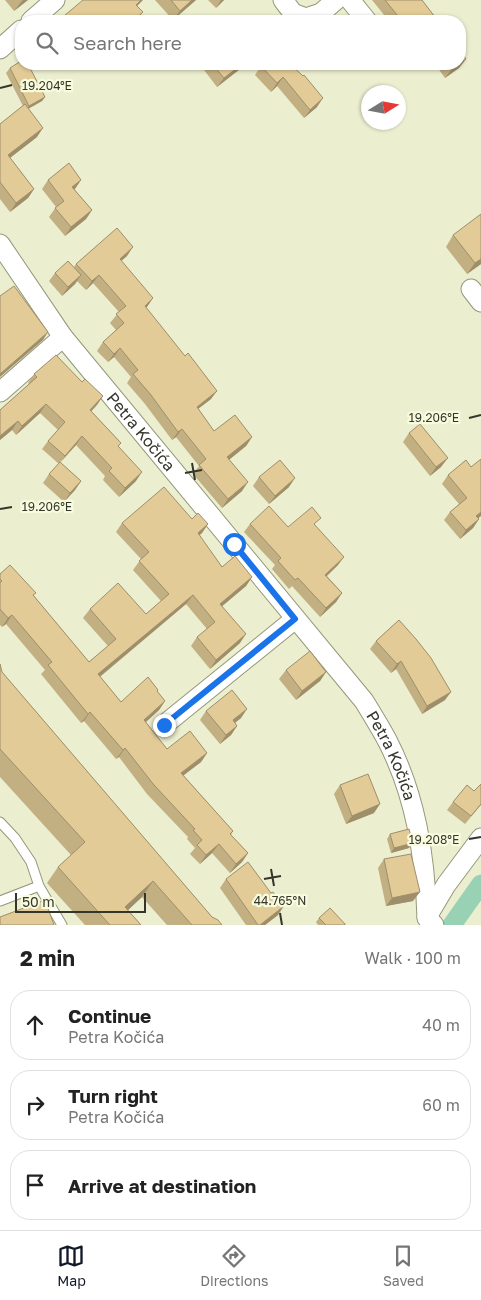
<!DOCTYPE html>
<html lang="en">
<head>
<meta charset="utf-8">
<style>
  body { margin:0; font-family:"Golos Text",sans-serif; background:#f2f2f2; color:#222 }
  .compass { position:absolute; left:361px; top:85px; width:45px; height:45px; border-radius:50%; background:#fff; box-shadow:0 1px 4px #0004; rotate:79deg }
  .scale { position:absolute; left:15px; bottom:12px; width:131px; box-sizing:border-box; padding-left:5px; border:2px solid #35362b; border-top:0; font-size:14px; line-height:18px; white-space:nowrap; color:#35362b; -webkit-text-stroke:4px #f8fbdd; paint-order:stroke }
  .stop { position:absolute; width:15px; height:15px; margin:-11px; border:4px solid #1a73e8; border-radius:50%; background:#fff }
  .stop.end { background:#1a73e8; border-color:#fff; box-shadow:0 1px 5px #0008 }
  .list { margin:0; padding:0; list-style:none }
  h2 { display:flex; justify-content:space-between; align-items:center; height:65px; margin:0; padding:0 20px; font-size:21px }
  h2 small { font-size:16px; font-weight:400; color:#767676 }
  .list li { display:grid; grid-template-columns:32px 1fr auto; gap:15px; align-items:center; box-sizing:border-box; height:70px; margin:0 10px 10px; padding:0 10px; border:1px solid #e0e0e0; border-radius:20px }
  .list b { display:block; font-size:19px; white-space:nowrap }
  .list p { margin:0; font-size:16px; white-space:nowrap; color:#767676 }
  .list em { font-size:16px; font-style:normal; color:#767676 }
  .icon { flex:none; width:28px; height:28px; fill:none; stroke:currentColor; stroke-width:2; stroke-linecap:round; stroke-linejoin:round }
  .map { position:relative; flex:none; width:481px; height:925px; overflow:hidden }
  .search { position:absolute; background:#fff; box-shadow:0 1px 4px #0004; left:15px; right:15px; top:15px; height:55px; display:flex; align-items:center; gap:12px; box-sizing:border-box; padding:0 18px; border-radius:20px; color:#767676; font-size:19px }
  .sheet { height:305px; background:#fff }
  nav { display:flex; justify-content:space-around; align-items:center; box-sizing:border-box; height:70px; border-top:1px solid #e0e0e0; background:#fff; font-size:14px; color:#767676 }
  nav a { display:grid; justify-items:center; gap:2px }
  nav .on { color:#111827 }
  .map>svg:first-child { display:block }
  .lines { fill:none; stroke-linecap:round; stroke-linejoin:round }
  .canal { stroke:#98d1b3; stroke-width:19 }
  .service-casing { stroke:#95977b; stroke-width:11 }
  .minor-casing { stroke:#95977b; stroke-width:21 }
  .service { stroke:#fff; stroke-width:9 }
  .minor { stroke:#fff; stroke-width:19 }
  .wall { fill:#c2af82 }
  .shaded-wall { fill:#9e8e6a }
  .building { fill:#e2cb97; stroke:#9e8e6a }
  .route { stroke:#1a73e8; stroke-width:6 }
  .ticks { fill:none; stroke:#35362b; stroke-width:2 }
  .labels { text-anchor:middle; stroke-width:4.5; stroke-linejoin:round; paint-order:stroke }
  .street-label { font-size:16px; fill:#35362b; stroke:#f8fbdd }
  .ticks-label { font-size:12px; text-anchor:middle; fill:#35362b; stroke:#f8fbdd; stroke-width:4.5; stroke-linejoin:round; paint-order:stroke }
</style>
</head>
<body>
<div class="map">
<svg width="481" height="925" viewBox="0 0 481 925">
  <rect width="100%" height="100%" fill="#ebeecf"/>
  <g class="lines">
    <path class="canal" d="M 452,925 L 481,884"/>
    <defs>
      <path id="service" d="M 0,822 L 15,838 L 31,862 L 39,886 L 0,901
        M 39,886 L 62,925"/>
      <g id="minor">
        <path d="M 283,0 L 293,13 L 306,18 L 321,13 L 336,0"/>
        <path d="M 350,0 L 367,21"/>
        <path d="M 31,21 L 55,0"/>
        <path d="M 0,49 L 21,30"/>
        <path id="s1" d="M 0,244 L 63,337 L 364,701 C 372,714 380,727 387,740 C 416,796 425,856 427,918 L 434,925"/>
        <path d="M 471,289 L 481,302"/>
        <path d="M 0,392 L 63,337"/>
        <path d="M 164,725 L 295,619"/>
        <path d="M 427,917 L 446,885 L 481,838"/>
      </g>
    </defs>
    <use href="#service" class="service-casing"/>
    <use href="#minor" class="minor-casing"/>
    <use href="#service" class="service"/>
    <use href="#minor" class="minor"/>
  </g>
  <path class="wall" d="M 5,0 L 28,0 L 14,11 Z
    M 155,0 L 196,0 L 173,20 Z
    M 208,0 L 224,0 L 216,8 Z
    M 372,0 L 422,0 L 438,21 L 389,21 Z
    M 466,59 L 459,68 L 445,78 L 435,64 L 460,64 Z
    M 202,64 L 244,64 L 240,69 L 217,87 L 201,66 Z
    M 261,66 L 303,76 L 317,107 L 304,118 L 277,86 L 271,92 L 255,75 Z
    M 10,68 L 45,97 L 42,101 L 28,109 L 37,137 L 10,158 L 34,189 L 28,198 L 10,212 L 0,199 L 0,124 L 23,106 L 6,73 Z
    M 48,180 L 81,180 L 74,189 L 92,210 L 86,219 L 65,236 L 49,217 L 56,207 L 42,189 Z
    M 453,235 L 481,264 L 467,274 L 446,247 Z
    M 127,256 L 121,261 L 146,308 L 211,399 L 198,409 L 214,431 L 252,437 L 246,446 L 229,460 L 242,491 L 222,508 L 193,474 L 199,466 L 176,437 L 172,440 L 145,404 L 127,383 L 131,377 L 114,357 L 108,362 L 97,351 L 103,342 L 116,330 L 110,323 L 119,312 L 93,283 L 86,290 L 77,281 L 75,284 L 62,296 L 49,281 L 55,273 L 74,267 L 76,264 Z
    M 34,374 L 82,382 L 103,396 L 91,411 L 121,443 L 118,447 L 136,481 L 119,497 L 103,480 L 105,476 L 76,445 L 60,462 L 81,481 L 75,490 L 64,502 L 43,483 L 49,474 L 59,464 L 42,449 L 48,441 L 58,430 L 40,413 L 16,435 L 12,430 L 0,440 L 0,410 L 29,384 L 28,383 Z
    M 409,433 L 441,467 L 430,476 L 403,442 Z
    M 466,460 L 478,518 L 479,519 L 473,528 L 460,539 L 444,520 L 450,512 L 459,504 L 442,484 L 448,475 Z
    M 259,477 L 289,487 L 269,504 L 253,486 Z
    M 192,519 L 208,524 L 202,533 L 199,535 L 222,567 L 252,577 L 246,586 L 222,606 L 240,643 L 210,669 L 191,646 L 197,637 L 207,629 L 186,604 L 100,677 L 121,702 L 157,692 L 165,701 L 159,710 L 146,722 L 167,749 L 207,753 L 201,762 L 183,775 L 233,831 L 231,835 L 248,853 L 242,862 L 230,873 L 212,853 L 200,864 L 190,854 L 195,848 L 187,839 L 188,837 L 147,794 L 119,757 L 116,759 L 84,721 L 81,723 L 41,674 L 45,670 L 6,624 L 2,627 L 0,625 L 0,574 L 34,596 L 89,662 L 108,646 L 83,618 L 90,609 L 146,614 L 161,601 L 133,570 L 141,559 L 116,532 L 122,523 Z
    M 250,524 L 288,527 L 315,526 L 338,565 L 327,576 L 342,593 L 336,602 L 320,617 L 292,586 L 289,589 L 272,569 L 275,565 L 244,532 Z
    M 399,620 L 445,700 L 422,714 L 396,669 L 391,673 L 370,649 L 376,641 Z
    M 0,664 L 2,672 L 212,917 L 222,925 L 167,925 L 142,897 L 128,910 L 141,925 L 85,925 L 47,883 L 58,867 L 71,855 L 0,777 Z
    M 286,670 L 326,672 L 320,681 L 296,700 L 279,679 Z
    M 206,711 L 241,718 L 235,723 L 237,726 L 231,735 L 220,744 L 200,720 Z
    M 481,784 L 481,805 L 465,824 L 447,810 L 453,802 L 474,791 Z
    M 340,785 L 374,813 L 346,824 L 334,794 Z
    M 390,834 L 409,848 L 391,853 L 387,839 Z
    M 384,859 L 413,901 L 386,906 L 378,868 Z
    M 226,879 L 271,893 L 278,915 L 265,925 L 246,925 L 220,888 Z
    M 319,918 L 345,925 L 318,925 L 316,922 Z"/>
  <path class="shaded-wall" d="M 23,0 L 28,0 L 14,11 L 21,2 Z
    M 141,0 L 143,0 L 129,14 L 136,5 Z
    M 192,0 L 196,0 L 173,20 L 180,11 Z
    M 221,0 L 224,0 L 216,8 Z
    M 143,12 L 136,21 L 133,21 Z
    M 466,59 L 459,68 L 445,78 L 451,70 Z
    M 242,64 L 244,64 L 240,69 L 217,87 L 224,78 Z
    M 283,77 L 277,86 L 271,92 L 277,83 Z
    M 45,97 L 42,101 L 26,110 L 29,106 Z
    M 323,98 L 317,107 L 304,118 L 310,110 Z
    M 43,128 L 37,137 L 2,164 L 8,155 Z
    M 81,180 L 75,189 L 66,196 L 72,187 Z
    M 34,189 L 28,198 L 10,212 L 16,203 Z
    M 92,210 L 86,219 L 65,236 L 71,227 Z
    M 133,247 L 127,256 L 113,268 L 120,259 Z
    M 481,259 L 481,264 L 467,274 L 475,263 Z
    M 81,275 L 75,284 L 62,296 L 68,287 Z
    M 99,275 L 93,283 L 86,290 L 92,281 Z
    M 153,298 L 147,307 L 139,314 L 145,306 Z
    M 48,332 L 43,340 L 0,377 L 0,374 Z
    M 120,348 L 114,357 L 108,362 L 114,354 Z
    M 217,391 L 211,399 L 190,415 L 197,407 Z
    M 103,396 L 97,405 L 84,419 L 90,410 Z
    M 46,404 L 40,413 L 16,435 L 22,426 Z
    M 18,421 L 12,430 L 0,440 L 0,436 Z
    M 182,429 L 176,437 L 172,440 L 178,432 Z
    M 82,436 L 76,445 L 59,464 L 65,456 Z
    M 252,437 L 246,446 L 221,466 L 227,457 Z
    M 448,458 L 441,467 L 430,476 L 436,467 Z
    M 142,472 L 136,481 L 119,497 L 125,488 Z
    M 295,478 L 289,487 L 269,504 L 275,496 Z
    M 81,481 L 75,490 L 64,502 L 70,493 Z
    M 248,482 L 242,491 L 222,508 L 228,499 Z
    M 481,512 L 481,516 L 470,525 L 476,516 Z
    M 479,519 L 473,528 L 460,539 L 466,530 Z
    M 208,524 L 202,533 L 191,543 L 198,533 Z
    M 344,557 L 338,565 L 319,583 L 325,575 Z
    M 252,577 L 246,586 L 214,613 L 220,604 Z
    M 342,593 L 336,602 L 320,617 L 326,608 Z
    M 193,595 L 186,604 L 92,683 L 98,674 Z
    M 12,615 L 6,624 L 2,627 L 8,618 Z
    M 246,634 L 240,643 L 210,669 L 216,660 Z
    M 401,661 L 396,669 L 391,673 L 397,664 Z
    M 326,672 L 320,681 L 296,700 L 302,691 Z
    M 451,692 L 445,700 L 422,714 L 427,706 Z
    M 165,701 L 159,710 L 138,729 L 144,720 Z
    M 247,709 L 241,718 L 227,729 L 233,720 Z
    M 90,712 L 84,721 L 81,723 L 88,714 Z
    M 237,726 L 231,735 L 220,744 L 226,735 Z
    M 125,748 L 119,757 L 116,759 L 123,750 Z
    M 207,753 L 201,762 L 175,782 L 181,773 Z
    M 380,804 L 374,813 L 346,824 L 352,816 Z
    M 413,843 L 409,848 L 391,853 L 394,848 Z
    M 219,844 L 212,853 L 200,864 L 206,855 Z
    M 248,853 L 242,862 L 230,873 L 236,864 Z
    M 153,881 L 142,897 L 114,923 L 125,907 Z
    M 420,892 L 413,901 L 386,906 L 392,898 Z
    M 284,906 L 278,915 L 265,925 L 260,925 Z"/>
  <path class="building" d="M 83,0 L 141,0 L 136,5 L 143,12 L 133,21 L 109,21 L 107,19 L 104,21 L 58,21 Z
    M 171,0 L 192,0 L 180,11 Z
    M 385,0 L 422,0 L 438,21 L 419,21 L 416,18 L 411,21 L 402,21 Z
    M 460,51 L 466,59 L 460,63 Z
    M 21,61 L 21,64 L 28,64 L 45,97 L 29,106 L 10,68 Z
    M 212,64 L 242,64 L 224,78 Z
    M 264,64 L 290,64 L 303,76 L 304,75 L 323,98 L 310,110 L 283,77 L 277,83 L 261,66 Z
    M 447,64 L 459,64 L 451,70 Z
    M 25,104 L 43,128 L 8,155 L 34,189 L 16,203 L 0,182 L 0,124 Z
    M 69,163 L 81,180 L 72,187 L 92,210 L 71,227 L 55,208 L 64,201 L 48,180 Z
    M 481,214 L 481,259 L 475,263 L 453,235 Z
    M 117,228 L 133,247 L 120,259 L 153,298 L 145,306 L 185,356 L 188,353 L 217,391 L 197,407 L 214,431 L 235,415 L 252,437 L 227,457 L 248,482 L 228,499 L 199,465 L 206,459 L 182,429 L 178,432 L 151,395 L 133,374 L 138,370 L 120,348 L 114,354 L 103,342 L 124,323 L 116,314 L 126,306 L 99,275 L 92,281 L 76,264 Z
    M 68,261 L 81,275 L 68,287 L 55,273 Z
    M 14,286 L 48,332 L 0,374 L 0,296 Z
    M 56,355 L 82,382 L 85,379 L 103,396 L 90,410 L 121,443 L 118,446 L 142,472 L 125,488 L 109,471 L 112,468 L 82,436 L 65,456 L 48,441 L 65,422 L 46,404 L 22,426 L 18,421 L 0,436 L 0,410 L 37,377 L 34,374 Z
    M 420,424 L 448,458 L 436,467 L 409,433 Z
    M 481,459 L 481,512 L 476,516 L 479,519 L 466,530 L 450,512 L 467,498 L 448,475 L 466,460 L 471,467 Z
    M 280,460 L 295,478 L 275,496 L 259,477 Z
    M 60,462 L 81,481 L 70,493 L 49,474 Z
    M 164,487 L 192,519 L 198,513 L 208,524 L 198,533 L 222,567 L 235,556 L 252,577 L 220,604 L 246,634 L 216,660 L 197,637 L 215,622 L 193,595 L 98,674 L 121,702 L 148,677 L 158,690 L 157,691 L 165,701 L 144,720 L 167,749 L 190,731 L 207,753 L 181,773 L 233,831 L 230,834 L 248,853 L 236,864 L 219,844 L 206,855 L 197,845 L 202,840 L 193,830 L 195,829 L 154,785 L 125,748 L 123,750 L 90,712 L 88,714 L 48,665 L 52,662 L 12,615 L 8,618 L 0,609 L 0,583 L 2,581 L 0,579 L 0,574 L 10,565 L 36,593 L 33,595 L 89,662 L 116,639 L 90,609 L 118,583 L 146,614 L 169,594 L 139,561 L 149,552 L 122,523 Z
    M 269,506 L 288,527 L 312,507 L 321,518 L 314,524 L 344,557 L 325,575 L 342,593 L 326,608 L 298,578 L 295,580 L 278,561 L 281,558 L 250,524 Z
    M 399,620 L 416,639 L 431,658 L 451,692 L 427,706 L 401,661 L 397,664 L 376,641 Z
    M 310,651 L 326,672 L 302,691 L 286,670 Z
    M 0,664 L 2,672 L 212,917 L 218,920 L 222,925 L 192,925 L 153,881 L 125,907 L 141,925 L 110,925 L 58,867 L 85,842 L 0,749 Z
    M 232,690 L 247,709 L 233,720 L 237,726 L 226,735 L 206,711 Z
    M 368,774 L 380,804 L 352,816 L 340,785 Z
    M 481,784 L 481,804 L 471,816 L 453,802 L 467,785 L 474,791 Z
    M 409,829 L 413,843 L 394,848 L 390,834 Z
    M 411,854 L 420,892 L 392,898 L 384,859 Z
    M 248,862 L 271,893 L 273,892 L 284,906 L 260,925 L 258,925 L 226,879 Z
    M 45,900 L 54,925 L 0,925 L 0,917 Z
    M 330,908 L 345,924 L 345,925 L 326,925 L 319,918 Z"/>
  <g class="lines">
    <path class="route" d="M 164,725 L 295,619 L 234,544"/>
  </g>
  <path class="ticks" d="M 0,88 L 12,85M 469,418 L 481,415M 192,463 L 195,480M 185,473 L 202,470M 0,509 L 12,507M 469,839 L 481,837M 271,869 L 274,886M 264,879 L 281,876M 280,913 L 282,925"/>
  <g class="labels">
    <g class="street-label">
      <text dy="6" stroke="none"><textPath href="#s1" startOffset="235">Petra Kočića</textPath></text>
      <text dy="6" stroke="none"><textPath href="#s1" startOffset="646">Petra Kočića</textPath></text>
    </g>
  </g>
  <g class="ticks-label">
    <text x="47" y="90">19.204°E</text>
    <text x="434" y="422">19.206°E</text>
    <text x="47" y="511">19.206°E</text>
    <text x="434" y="844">19.208°E</text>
    <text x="280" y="905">44.765°N</text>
  </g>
</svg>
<svg class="compass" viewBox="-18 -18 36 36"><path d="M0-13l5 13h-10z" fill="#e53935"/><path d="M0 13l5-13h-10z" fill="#767676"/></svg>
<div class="scale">50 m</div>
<div class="stop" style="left:234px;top:544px"></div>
<div class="stop end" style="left:164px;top:725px"></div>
<div class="search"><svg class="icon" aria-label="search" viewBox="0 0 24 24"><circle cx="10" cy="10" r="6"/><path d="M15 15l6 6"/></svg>Search here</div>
</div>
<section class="sheet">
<h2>2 min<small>Walk · 100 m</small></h2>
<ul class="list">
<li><svg class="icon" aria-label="ahead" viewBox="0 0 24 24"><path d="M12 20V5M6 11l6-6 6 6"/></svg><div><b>Continue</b><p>Petra Kočića</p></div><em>40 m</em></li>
<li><svg class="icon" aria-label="right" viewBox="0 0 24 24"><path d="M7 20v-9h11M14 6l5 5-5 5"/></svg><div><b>Turn right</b><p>Petra Kočića</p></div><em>60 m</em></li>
<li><svg class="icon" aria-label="arrive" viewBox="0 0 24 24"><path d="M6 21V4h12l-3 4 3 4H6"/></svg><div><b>Arrive at destination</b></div></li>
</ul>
</section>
<nav>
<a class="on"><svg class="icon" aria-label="map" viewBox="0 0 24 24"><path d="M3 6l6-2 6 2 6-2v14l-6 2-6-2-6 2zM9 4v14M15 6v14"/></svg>Map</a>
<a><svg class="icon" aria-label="directions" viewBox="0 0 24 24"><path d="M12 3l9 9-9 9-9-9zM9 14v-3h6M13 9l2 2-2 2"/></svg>Directions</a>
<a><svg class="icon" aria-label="saved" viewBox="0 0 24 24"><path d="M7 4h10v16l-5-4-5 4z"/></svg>Saved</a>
</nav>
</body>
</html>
